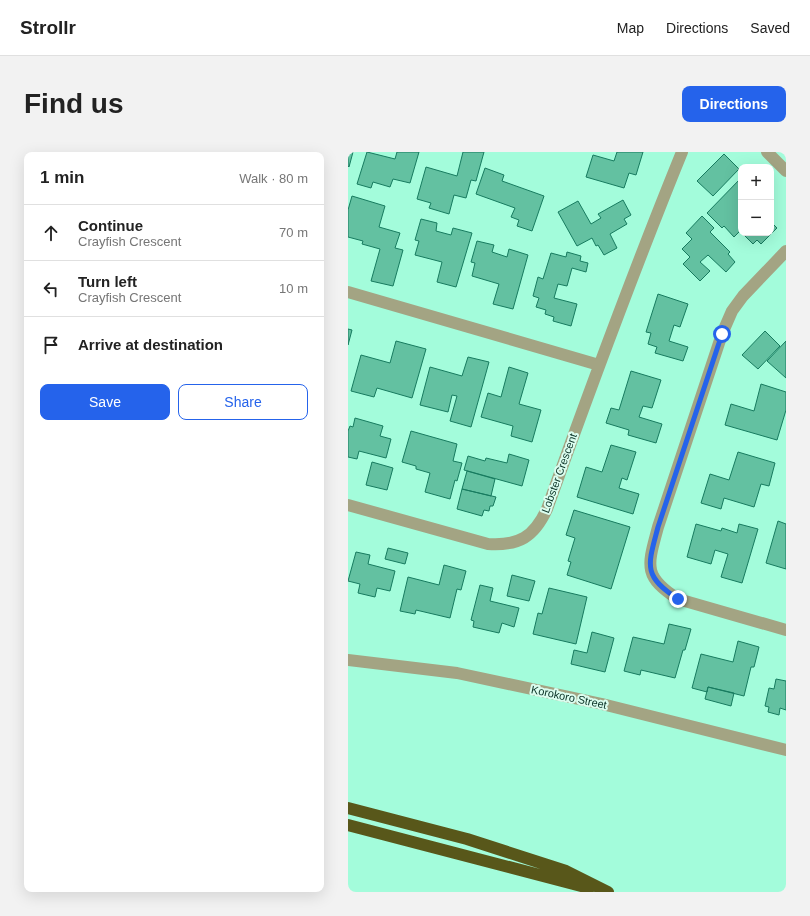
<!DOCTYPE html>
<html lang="en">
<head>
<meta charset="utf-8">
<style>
  body { margin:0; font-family:Helvetica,sans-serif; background:#f2f2f2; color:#222 }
  .controls { position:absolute; right:12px; top:12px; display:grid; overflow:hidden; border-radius:8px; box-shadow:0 4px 16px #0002 }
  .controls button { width:36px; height:36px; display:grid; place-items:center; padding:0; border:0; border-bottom:1px solid #e0e0e0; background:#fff; color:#222; font:20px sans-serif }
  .stop { position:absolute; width:12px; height:12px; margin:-9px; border:3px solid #2563eb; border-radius:50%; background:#fff }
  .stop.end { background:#2563eb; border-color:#fff; box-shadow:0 1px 4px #0008 }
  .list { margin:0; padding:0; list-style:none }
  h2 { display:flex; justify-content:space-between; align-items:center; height:52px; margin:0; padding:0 16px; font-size:17px }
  h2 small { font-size:13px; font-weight:400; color:#767676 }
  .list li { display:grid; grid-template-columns:26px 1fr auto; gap:12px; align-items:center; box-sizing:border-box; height:56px; padding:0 16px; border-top:1px solid #e0e0e0 }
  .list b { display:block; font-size:15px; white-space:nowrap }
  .list p { margin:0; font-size:13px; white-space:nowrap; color:#767676 }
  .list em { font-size:13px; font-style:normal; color:#767676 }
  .actions { display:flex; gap:8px; padding:12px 16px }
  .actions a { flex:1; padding:9px 0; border:1px solid #2563eb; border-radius:8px; text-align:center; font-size:14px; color:#2563eb }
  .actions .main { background:#2563eb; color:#fff }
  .icon { flex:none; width:22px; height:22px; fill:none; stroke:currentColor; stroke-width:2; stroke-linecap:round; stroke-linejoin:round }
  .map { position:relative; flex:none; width:438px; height:740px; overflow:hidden; border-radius:8px }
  header { display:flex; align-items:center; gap:24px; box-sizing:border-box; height:56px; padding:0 20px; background:#fff; border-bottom:1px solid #e0e0e0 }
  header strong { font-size:19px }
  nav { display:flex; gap:22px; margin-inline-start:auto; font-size:14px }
  .intro { display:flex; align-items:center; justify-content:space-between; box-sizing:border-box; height:96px; padding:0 24px }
  h1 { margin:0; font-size:28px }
  .button { padding:10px 18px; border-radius:8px; background:#2563eb; color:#fff; font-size:14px; font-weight:700 }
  main { display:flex; gap:24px; padding:0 24px }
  aside { flex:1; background:#fff; border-radius:8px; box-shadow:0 4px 16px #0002 }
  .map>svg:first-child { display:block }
  .building { fill:#63c1a1; stroke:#177b5f }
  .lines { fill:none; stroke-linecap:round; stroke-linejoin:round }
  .minor { stroke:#a3a483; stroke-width:12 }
  .highway { stroke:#58571a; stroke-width:12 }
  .route { stroke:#2563eb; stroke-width:5 }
  .labels { text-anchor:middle; stroke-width:4; stroke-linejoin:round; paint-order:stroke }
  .street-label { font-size:11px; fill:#093125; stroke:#dbfdef }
</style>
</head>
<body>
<header>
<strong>Strollr</strong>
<nav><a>Map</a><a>Directions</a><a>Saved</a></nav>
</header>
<div class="intro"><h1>Find us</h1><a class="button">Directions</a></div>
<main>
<aside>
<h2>1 min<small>Walk · 80 m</small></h2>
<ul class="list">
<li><svg class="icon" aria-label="ahead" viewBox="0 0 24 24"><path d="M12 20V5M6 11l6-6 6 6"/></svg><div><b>Continue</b><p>Crayfish Crescent</p></div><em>70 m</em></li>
<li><svg class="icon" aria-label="left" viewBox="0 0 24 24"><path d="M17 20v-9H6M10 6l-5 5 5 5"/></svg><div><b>Turn left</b><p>Crayfish Crescent</p></div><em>10 m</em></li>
<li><svg class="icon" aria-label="arrive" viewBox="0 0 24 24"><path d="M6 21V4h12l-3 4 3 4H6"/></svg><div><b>Arrive at destination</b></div></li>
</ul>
<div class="actions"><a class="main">Save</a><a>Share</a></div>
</aside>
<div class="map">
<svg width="438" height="740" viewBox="0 0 438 740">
  <rect width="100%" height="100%" fill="#a3fcdb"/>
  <path class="building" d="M 0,0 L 5,0 L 1,15 L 0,14 Z
    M 19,0 L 47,7 L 49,0 L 71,0 L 62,31 L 45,27 L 42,35 L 25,30 L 23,36 L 9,32 Z
    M 115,0 L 136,0 L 128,29 L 123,28 L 118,46 L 106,43 L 101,62 L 81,56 L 83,51 L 69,47 L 78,15 L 109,24 Z
    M 269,0 L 295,0 L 288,23 L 281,21 L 276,36 L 238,25 L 245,3 L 266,9 Z
    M 376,2 L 391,17 L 365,44 L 349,29 Z
    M 137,16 L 156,23 L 154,29 L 196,44 L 184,79 L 169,74 L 171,68 L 163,65 L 167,56 L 128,42 Z
    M 393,26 L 393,80 L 392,79 L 386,85 L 376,74 L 374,76 L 359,61 Z
    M 4,44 L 37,54 L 31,75 L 52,81 L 47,96 L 55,98 L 45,134 L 23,129 L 32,97 L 14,92 L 15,89 L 0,85 L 0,58 Z
    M 275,48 L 283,63 L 276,67 L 279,72 L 262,82 L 269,96 L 256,103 L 250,93 L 248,94 L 244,86 L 229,94 L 210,60 L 230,49 L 243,72 L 253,66 L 250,62 Z
    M 354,64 L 366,76 L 362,80 L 382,100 L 380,102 L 387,110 L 378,120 L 360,103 L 352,110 L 362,119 L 352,129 L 335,112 L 342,105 L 334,97 L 344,87 L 338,81 Z
    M 73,67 L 89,71 L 88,79 L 103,83 L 105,76 L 124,81 L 108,135 L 89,130 L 94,110 L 67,103 L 71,89 L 67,88 Z
    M 423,70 L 429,76 L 413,92 L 409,88 L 405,92 L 394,81 L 423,81 Z
    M 129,89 L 146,93 L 144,100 L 159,105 L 161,97 L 180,103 L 165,157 L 145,152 L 151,132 L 124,124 L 127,111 L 123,110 Z
    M 219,100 L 233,104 L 232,109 L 240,111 L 238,120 L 224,116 L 219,134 L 210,132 L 206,146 L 229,152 L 223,174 L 205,169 L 206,165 L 197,162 L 198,158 L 188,155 L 191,146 L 185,144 L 190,125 L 195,127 L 203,101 L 218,105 Z
    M 310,142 L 340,152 L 332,175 L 326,173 L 321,189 L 340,195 L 335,209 L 307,201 L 309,195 L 300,192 L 303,181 L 298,180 Z
    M 0,177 L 4,178 L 0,193 Z
    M 417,179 L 432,194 L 410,217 L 394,203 Z
    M 48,189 L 78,197 L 64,246 L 29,236 L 26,245 L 3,239 L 13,203 L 42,211 Z
    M 438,189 L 438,226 L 419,209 Z
    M 120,205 L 141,210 L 123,275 L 102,269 L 109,244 L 104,243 L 100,260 L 72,253 L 82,215 L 114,224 Z
    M 161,215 L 180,221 L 171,252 L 193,258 L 184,290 L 163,284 L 165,274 L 133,265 L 140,241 L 153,245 Z
    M 283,219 L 313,228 L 304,256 L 295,254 L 291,265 L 314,272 L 308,291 L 280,283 L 281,278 L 258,271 L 263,256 L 271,258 Z
    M 413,232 L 438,240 L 438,258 L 429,288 L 377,273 L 383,252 L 406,259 Z
    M 7,266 L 35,274 L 32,284 L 43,287 L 38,306 L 11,299 L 9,307 L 0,305 L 0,279 L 2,274 L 5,275 Z
    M 63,279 L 109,292 L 105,309 L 114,311 L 109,329 L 107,328 L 102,347 L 77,340 L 82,321 L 68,317 L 68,314 L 54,310 Z
    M 263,293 L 288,300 L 279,328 L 274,326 L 271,336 L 291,342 L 285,362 L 229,345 L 238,315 L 254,320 Z
    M 390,300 L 427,311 L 421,334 L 413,332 L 406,355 L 376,346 L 373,357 L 353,351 L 362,322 L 381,328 Z
    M 161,302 L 181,308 L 174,334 L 116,318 L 120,304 L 137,309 L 138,306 L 159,311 Z
    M 24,310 L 45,316 L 39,338 L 18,333 Z
    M 119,319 L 147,327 L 143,344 L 114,337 Z
    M 114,337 L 148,345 L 145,354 L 142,354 L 141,359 L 136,358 L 134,364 L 109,357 Z
    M 226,358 L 282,375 L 263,437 L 219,423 L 223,410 L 220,409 L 227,386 L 218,383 Z
    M 430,369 L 438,372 L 438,417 L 418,411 Z
    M 348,372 L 373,379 L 374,376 L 389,381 L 391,372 L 410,377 L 394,431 L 373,425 L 380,402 L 367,398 L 363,412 L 339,405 Z
    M 40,396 L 60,401 L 57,412 L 37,407 Z
    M 8,400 L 22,403 L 20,412 L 47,419 L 42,439 L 29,436 L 27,445 L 10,441 L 12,432 L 0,429 Z
    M 96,413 L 118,419 L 113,438 L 109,437 L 102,466 L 68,458 L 67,462 L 52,459 L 60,425 L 91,433 Z
    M 164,423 L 187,429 L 181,449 L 159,444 Z
    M 132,433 L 145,436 L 142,449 L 171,456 L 166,475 L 154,471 L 151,481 L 125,475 L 126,469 L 123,468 Z
    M 201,436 L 239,445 L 228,492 L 185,482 L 190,461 L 194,462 Z
    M 321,472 L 343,477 L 337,498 L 335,498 L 327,526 L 293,518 L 292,523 L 276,519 L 285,485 L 316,492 Z
    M 244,480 L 266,486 L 257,520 L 223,512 L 226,498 L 239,501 Z
    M 390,489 L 411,495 L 406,515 L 403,515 L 396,544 L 360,535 L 359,540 L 344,536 L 353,502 L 385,510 Z
    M 428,527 L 438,529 L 438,558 L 432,556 L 431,563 L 420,560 L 421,555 L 417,554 L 421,536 L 426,537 Z
    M 360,535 L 386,541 L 383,554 L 357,547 Z"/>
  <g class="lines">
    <path class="minor" d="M 419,0 L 438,19
      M 438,99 L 395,144 L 384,159 L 374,182 L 310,375 C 300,413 294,424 330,447 L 438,478
      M 0,140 L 251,213
      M 0,353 L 140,392 C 171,394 186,385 199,357 C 242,237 286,118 334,0
      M 0,508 L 109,521 L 254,552 L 438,598"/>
    <path class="highway" d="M 0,656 L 119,687 L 218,719 L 260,740
      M 0,673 L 241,736"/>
  </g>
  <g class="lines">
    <path class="route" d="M 330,447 C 294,424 300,413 310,375 L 374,182"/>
  </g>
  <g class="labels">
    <g class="street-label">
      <text transform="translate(211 321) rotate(-70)" y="4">Lobster Crescent</text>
      <text transform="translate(221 545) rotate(12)" y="4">Korokoro Street</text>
    </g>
  </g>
</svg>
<div class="controls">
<button>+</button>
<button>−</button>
</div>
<div class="stop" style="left:374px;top:182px"></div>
<div class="stop end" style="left:330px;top:447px"></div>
</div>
</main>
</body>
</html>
